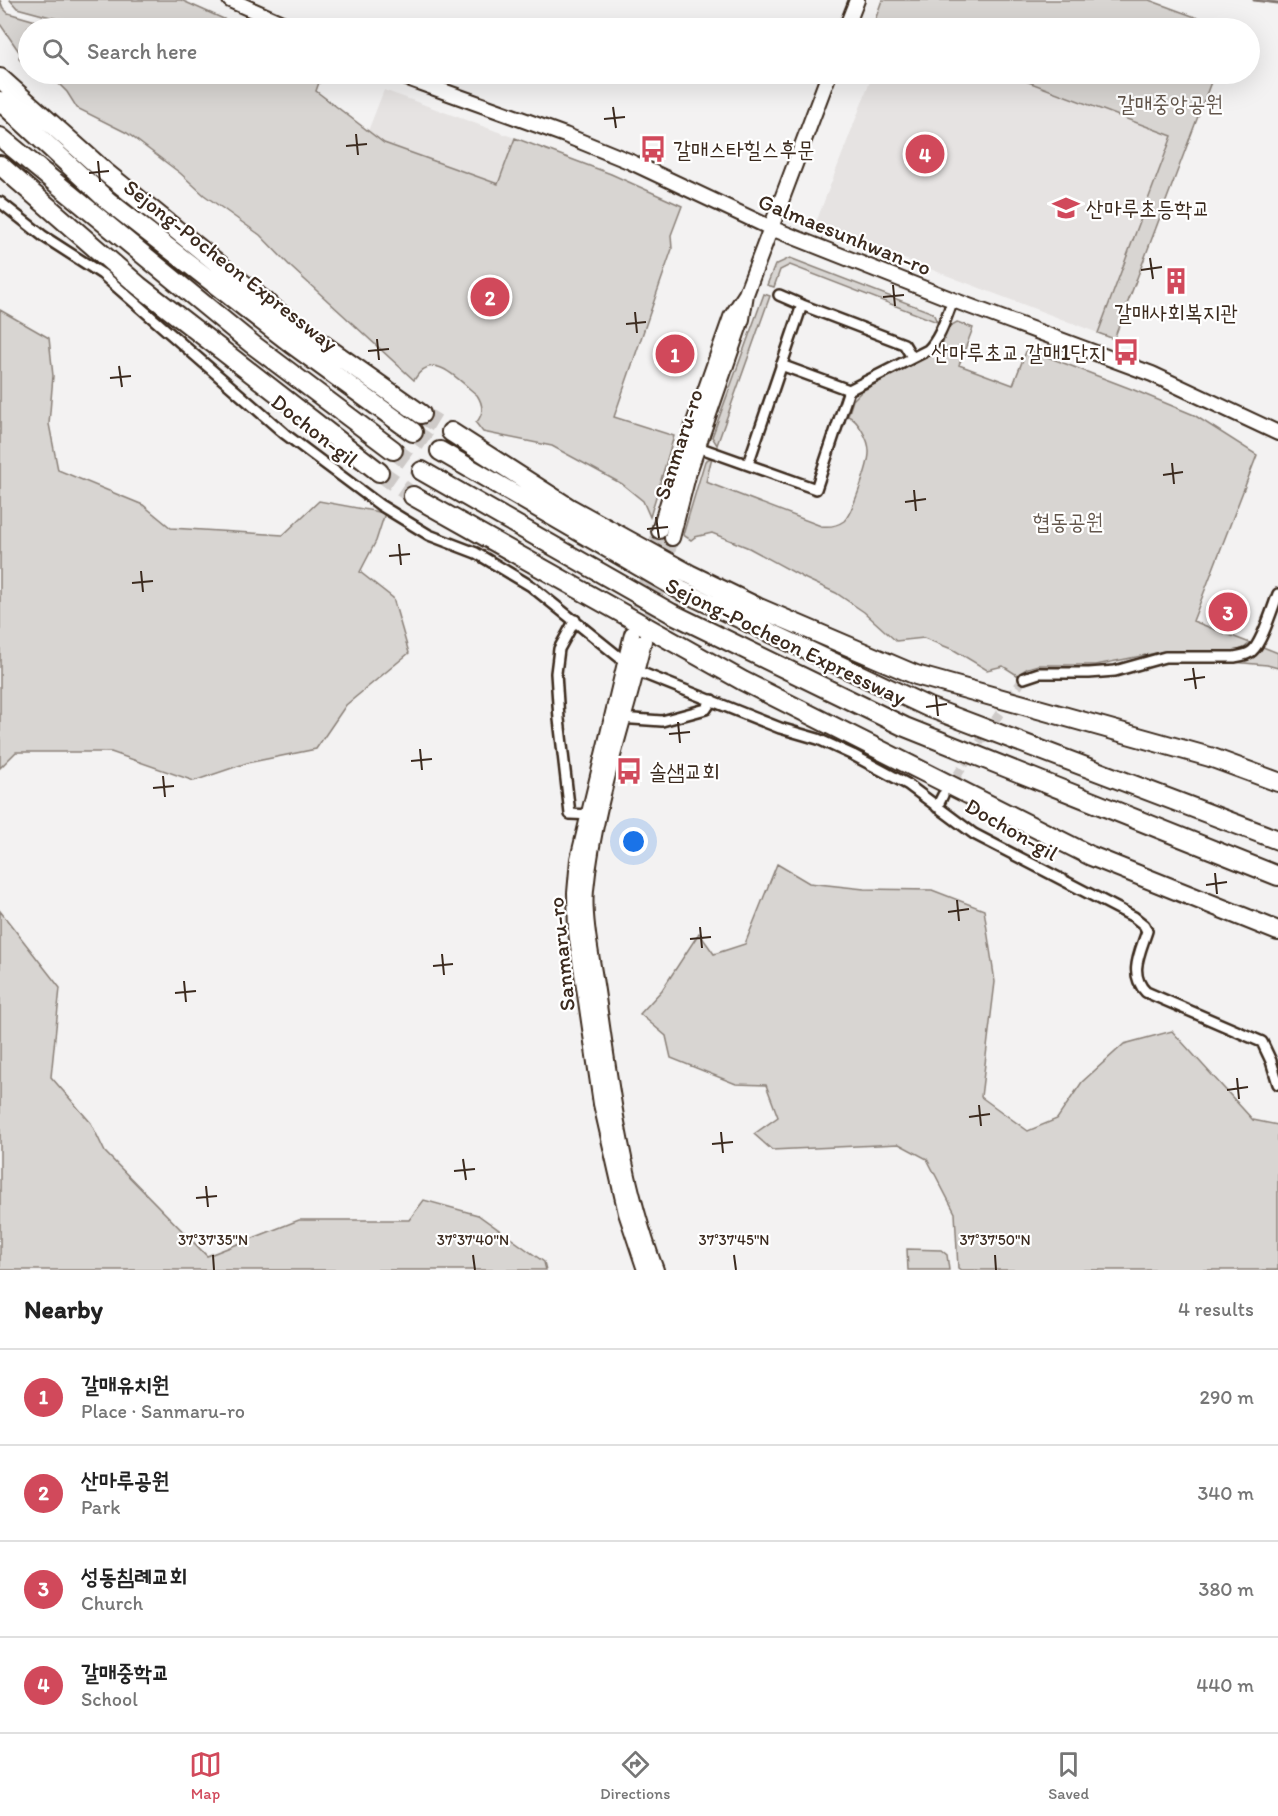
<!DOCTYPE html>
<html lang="en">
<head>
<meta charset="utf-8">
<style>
  body { margin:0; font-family:Itim,"Poor Story",sans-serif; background:#f6f6f6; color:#222 }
  .you { position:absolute; left:634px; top:842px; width:21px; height:21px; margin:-15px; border:4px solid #fff; border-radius:50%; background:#1a73e8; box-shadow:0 0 0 9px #1a73e833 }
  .badge { display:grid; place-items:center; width:39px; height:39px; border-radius:50%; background:#d1495b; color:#fff; font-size:20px; font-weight:700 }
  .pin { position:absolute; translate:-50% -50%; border:3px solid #fff; box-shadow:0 2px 6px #0006 }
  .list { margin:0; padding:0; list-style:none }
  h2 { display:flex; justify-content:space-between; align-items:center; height:78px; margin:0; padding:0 24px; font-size:26px }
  h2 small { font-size:20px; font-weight:400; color:#767676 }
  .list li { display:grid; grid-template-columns:39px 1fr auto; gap:18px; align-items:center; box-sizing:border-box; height:96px; padding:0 24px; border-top:2px solid #e0e0e0 }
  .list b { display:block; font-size:22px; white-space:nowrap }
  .list p { margin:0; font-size:20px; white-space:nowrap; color:#767676 }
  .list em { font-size:20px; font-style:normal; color:#767676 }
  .icon { flex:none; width:33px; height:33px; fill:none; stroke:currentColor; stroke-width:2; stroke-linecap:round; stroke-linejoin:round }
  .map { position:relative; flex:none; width:1278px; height:1270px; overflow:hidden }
  .search { position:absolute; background:#fff; box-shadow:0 6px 24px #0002; left:18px; right:18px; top:18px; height:66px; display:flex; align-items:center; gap:15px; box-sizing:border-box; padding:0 21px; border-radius:33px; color:#767676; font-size:22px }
  .sheet { height:462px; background:#fff }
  nav { display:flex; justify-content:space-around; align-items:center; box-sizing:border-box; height:84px; border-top:2px solid #e0e0e0; background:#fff; font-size:16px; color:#767676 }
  nav a { display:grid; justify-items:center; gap:3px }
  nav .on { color:#d1495b }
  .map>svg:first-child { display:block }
  .built { fill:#e6e3e2 }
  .green { fill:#d8d5d2; stroke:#8a8078; stroke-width:1.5 }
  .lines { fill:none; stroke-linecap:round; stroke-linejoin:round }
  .stream { stroke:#827770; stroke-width:3 }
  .street-tunnel { stroke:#cecac8; stroke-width:9; stroke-dasharray:9 4.5; stroke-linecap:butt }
  .secondary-tunnel { stroke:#cecac8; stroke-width:14; stroke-dasharray:14 7; stroke-linecap:butt }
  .highway-tunnel { stroke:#cecac8; stroke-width:18; stroke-dasharray:18 9; stroke-linecap:butt }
  .street-casing { stroke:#3b2a1e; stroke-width:14 }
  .secondary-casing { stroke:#3b2a1e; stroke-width:18 }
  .highway-casing { stroke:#3b2a1e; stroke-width:22 }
  .street { stroke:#fff; stroke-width:9 }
  .secondary { stroke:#fff; stroke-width:14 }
  .highway { stroke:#fff; stroke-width:18 }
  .ticks { fill:none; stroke:#3b2a1e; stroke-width:2 }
  .labels { text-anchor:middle; stroke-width:4.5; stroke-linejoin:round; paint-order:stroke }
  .park-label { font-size:22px; fill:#62554b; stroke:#fff }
  .poi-label { font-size:22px; fill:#3b2a1e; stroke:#fff; text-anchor:start }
  .street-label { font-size:22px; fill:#3b2a1e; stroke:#fff }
  .ticks-label { font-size:15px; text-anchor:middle; fill:#3b2a1e; stroke:#fff; stroke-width:4.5; stroke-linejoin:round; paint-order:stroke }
</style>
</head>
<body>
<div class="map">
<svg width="1278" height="1270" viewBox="0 0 1278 1270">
  <rect width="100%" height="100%" fill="#f3f2f2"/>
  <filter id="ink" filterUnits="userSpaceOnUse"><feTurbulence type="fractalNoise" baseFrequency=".0167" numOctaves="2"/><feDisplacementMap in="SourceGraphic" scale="12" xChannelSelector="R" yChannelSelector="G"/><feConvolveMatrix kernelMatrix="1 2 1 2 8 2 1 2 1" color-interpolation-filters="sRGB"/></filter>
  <g filter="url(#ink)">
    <path class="built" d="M 873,74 L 1007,74 L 1172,136 L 1098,333 L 815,225 Z
      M 384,90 L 515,138 L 498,184 L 384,143 L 368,131 Z"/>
    <path class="green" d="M 0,0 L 3,8 L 8,13 L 60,28 L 28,28 L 28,67 L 19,59 L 20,53 L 0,24 Z
      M 10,0 L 181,0 L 244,28 L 61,28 L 65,21 L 17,8 Z
      M 882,0 L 1149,0 L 1225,28 L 888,28 L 874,23 Z
      M 49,74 L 322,74 L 316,91 L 384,143 L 498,184 L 515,138 L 611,174 L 682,206 L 671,235 L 672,249 L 614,417 L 674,436 L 650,517 L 643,501 L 622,484 L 552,446 L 483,432 L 476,423 C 484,414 483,404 477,395 C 458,380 433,348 414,380 L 292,268 L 260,235 L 204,195 L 180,173 L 127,133 L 77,108 L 67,92 Z
      M 1007,74 L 1214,74 L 1114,339 L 1098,333 L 1172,136 Z
      M 790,258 L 933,313 L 937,322 L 790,265 L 780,270 L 774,287 L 767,285 L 775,265 Z
      M 764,294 L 770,296 L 717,445 L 712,437 Z
      M 0,310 L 49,338 L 53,376 L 49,424 L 58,470 L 143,505 L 171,528 L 283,535 L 319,501 L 385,513 L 376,541 L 360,572 L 393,598 L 409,653 L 346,705 L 316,749 L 247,763 L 194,781 L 111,752 L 16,752 L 0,768 Z
      M 957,322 L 973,328 L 959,365 L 1013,385 L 1027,349 L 1134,390 L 1194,415 L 1257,455 L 1193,621 L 1250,643 L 1244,648 L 1236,651 L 1161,652 L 1096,665 L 1038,665 L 1028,668 L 1017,675 L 1003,666 L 987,670 L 954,650 L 924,638 L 896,641 L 864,612 L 836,593 L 806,579 L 749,548 L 712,533 L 695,537 L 691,540 L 683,535 L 705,461 L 712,457 L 706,482 L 821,526 C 829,527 837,526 844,521 C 852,514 870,462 869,451 C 869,440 858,420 848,416 L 853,400 L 862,391 L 932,354 L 942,344 L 950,326 Z
      M 1263,647 L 1278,653 L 1278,668 L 1267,665 L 1232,662 C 1246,661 1256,660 1263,647 Z
      M 777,864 L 809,883 L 864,889 L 932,890 L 984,910 L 995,982 L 981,1097 L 1028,1131 L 1057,1119 L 1082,1082 L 1124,1044 L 1172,1031 L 1253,1120 L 1278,1125 L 1278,1270 L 961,1270 L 958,1268 L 955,1213 L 927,1159 L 899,1144 L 772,1150 L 754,1134 L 778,1117 L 766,1085 L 736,1084 L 671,1058 L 666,1036 L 640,1014 L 662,990 L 699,933 L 714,954 L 745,944 Z
      M 0,911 L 60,988 L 51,1077 L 91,1123 L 105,1152 L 207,1256 L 299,1220 L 409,1220 L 424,1200 L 478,1215 L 544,1262 L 546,1270 L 0,1270 Z
      M 907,1249 L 941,1250 L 947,1255 L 949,1270 L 908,1270 Z"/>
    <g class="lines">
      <path class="stream" d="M 1254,0 L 1278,3"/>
      <path class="street-tunnel" d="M 949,787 L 1024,678"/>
      <path class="secondary-tunnel" d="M 633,628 L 659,531
        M 645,636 L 672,538"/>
      <path class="highway-tunnel" d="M 421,414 L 451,432
        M 413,432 L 440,451
        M 393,450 L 422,471
        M 379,472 L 413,496"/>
      <defs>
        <path id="street" d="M 0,202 L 43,236 L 102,274 L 285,434 L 380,505 L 429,535 L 476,553 L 531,586 L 624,661
          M 779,295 L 802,305
          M 781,365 L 849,390
          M 698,447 L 816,489 L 849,390 L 928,350 C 941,337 946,317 953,300
          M 748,464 L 802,305 L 904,344 L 912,357
          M 575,620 L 559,649 L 556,673 L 559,719 L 570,814 L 593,815
          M 637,671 L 780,728 L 818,739 L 853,755 L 907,784 L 974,834 L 1134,917 L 1144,925 L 1147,931 C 1140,953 1128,974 1146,992 L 1262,1042 L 1271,1061 L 1278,1084
          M 1024,678 L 1039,673 L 1089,673 L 1115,671 L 1165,657 L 1234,657 C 1240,656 1248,655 1252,651 C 1262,643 1273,606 1278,594
          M 619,718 L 662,721 L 706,709 L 712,700
          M 937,807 L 943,795"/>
        <path id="secondary" d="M 230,0 L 293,28
          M 846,28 L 857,0
          M 396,74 L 565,135 L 631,162 L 771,228 L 953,300 L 1152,374 L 1278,433
          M 746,294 L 829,74
          M 659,531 L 686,445 L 731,317 L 746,294 L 742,319 L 689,472 L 672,538
          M 632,634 L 578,859 L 575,893 L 576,932 L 601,1104 L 626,1213 L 645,1270
          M 644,641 C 624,724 594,805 586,890 C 583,921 594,967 598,998 C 611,1090 623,1183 656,1270"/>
        <path id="highway" d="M 0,78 L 105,172 L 285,318 L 421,414
          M 0,101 L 108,201 L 292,344 L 413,432
          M 0,137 L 252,344 L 393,450
          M 0,165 L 139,286 L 379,472
          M 451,432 L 571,509 L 689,574 L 757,607 L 916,675 L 1210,757 L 1278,782
          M 440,451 L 682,591 L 928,707 L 1278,840
          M 422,471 L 671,613 L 905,727 L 1278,876
          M 413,496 L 743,681 L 1091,856 L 1278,931"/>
      </defs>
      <use href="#street" class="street-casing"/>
      <use href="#secondary" class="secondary-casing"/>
      <use href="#highway" class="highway-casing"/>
      <use href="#street" class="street"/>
      <use href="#secondary" class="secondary"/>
      <use href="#highway" class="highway"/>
    </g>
  </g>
  <path class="ticks" d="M 613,107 L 616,128M 604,119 L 625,117M 356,134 L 358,155M 346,146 L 367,144M 98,161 L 100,182M 89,173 L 109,171M 1150,258 L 1153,279M 1141,270 L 1162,267M 893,285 L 895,306M 883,297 L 904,295M 635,312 L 637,333M 626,324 L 646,322M 377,339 L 379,360M 368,351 L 389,349M 119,366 L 122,387M 110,378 L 131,376M 1172,463 L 1174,484M 1163,475 L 1183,472M 914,490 L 916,511M 905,502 L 926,499M 656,517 L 659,538M 647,529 L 668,527M 399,544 L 401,565M 389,556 L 410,554M 141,571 L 143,592M 132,583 L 153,581M 1193,668 L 1196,689M 1184,680 L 1205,677M 936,695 L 938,716M 926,707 L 947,704M 678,722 L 680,743M 669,734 L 690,732M 420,749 L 422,770M 411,761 L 432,759M 163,776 L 165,797M 153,788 L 174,786M 1215,873 L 1217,894M 1206,885 L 1227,882M 957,900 L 959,921M 948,912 L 969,909M 700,927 L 702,948M 690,939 L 711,937M 442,954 L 444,975M 433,966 L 453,964M 184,981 L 186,1002M 175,993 L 196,991M 1237,1078 L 1239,1099M 1227,1090 L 1248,1087M 979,1105 L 981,1126M 969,1117 L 990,1114M 721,1132 L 723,1153M 712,1144 L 733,1142M 463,1159 L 466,1180M 454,1171 L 475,1169M 206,1186 L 208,1207M 196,1198 L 217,1196M 213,1255 L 214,1270M 473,1255 L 475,1270M 734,1255 L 736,1270M 995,1255 L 996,1270"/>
  <defs>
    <symbol id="bus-bare" viewBox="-9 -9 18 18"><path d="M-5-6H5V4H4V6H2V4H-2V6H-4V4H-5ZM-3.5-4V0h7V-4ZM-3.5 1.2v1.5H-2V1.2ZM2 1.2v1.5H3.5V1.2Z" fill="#d1495b" stroke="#fff" stroke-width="2.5" paint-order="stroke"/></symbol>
    <symbol id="school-bare" viewBox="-9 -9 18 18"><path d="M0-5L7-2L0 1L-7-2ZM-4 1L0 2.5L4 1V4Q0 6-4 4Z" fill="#d1495b" stroke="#fff" stroke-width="2.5" paint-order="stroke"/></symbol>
    <symbol id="building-bare" viewBox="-9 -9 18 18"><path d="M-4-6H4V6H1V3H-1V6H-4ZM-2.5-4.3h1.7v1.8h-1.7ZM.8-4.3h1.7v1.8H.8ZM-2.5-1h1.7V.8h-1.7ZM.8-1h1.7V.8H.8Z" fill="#d1495b" stroke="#fff" stroke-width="2.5" paint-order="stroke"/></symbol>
  </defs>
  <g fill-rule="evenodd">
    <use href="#bus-bare" x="634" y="130" width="38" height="38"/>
    <use href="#school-bare" x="1047" y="189" width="38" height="38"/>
    <use href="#building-bare" x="1157" y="262" width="38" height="38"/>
    <use href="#bus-bare" x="1107" y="333" width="38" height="38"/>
    <use href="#bus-bare" x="610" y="752" width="38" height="38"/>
  </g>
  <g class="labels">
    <g class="park-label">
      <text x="1170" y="111">갈매중앙공원</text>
      <text x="1068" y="529">협동공원</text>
    </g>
    <g class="poi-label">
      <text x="673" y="157">갈매스타힐스후문</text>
      <text x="1086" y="216">산마루초등학교</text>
      <text x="1176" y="320" text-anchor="middle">갈매사회복지관</text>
      <text x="1106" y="360" text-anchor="end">산마루초교.갈매1단지</text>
      <text x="649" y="779">솔샘교회</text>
    </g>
    <g class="street-label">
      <text transform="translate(845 234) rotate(22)" y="8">Galmaesunhwan-ro</text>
      <text transform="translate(231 265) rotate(38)" y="8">Sejong-Pocheon Expressway</text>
      <text transform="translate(315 430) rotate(38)" y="8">Dochon-gil</text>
      <text transform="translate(678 444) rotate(-72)" y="8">Sanmaru-ro</text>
      <text transform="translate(786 641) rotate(26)" y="8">Sejong-Pocheon Expressway</text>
      <text transform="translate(1012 829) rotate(30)" y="8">Dochon-gil</text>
      <text transform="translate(561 954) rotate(-96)" y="8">Sanmaru-ro</text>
    </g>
  </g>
  <g class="ticks-label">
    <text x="213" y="1245">37°37'35"N</text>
    <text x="473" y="1245">37°37'40"N</text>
    <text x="734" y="1245">37°37'45"N</text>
    <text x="995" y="1245">37°37'50"N</text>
  </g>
</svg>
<div class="you"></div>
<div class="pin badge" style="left:675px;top:354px">1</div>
<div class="pin badge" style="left:490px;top:297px">2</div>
<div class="pin badge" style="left:1228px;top:612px">3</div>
<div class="pin badge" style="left:925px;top:154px">4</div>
<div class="search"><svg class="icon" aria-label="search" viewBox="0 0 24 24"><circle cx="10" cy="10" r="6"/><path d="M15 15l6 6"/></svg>Search here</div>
</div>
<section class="sheet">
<h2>Nearby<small>4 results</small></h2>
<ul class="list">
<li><span class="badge">1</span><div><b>갈매유치원</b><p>Place · Sanmaru-ro</p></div><em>290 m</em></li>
<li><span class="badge">2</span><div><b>산마루공원</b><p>Park</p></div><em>340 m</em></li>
<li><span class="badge">3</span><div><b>성동침례교회</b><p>Church</p></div><em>380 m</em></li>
<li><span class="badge">4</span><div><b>갈매중학교</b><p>School</p></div><em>440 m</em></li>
</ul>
</section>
<nav>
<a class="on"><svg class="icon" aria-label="map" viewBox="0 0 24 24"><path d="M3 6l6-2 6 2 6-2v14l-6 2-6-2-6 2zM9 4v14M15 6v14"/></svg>Map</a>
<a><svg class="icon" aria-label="directions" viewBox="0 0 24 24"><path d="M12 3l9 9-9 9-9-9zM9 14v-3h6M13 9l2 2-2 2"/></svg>Directions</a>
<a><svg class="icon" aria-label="saved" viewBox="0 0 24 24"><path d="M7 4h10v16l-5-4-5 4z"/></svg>Saved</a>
</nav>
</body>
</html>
